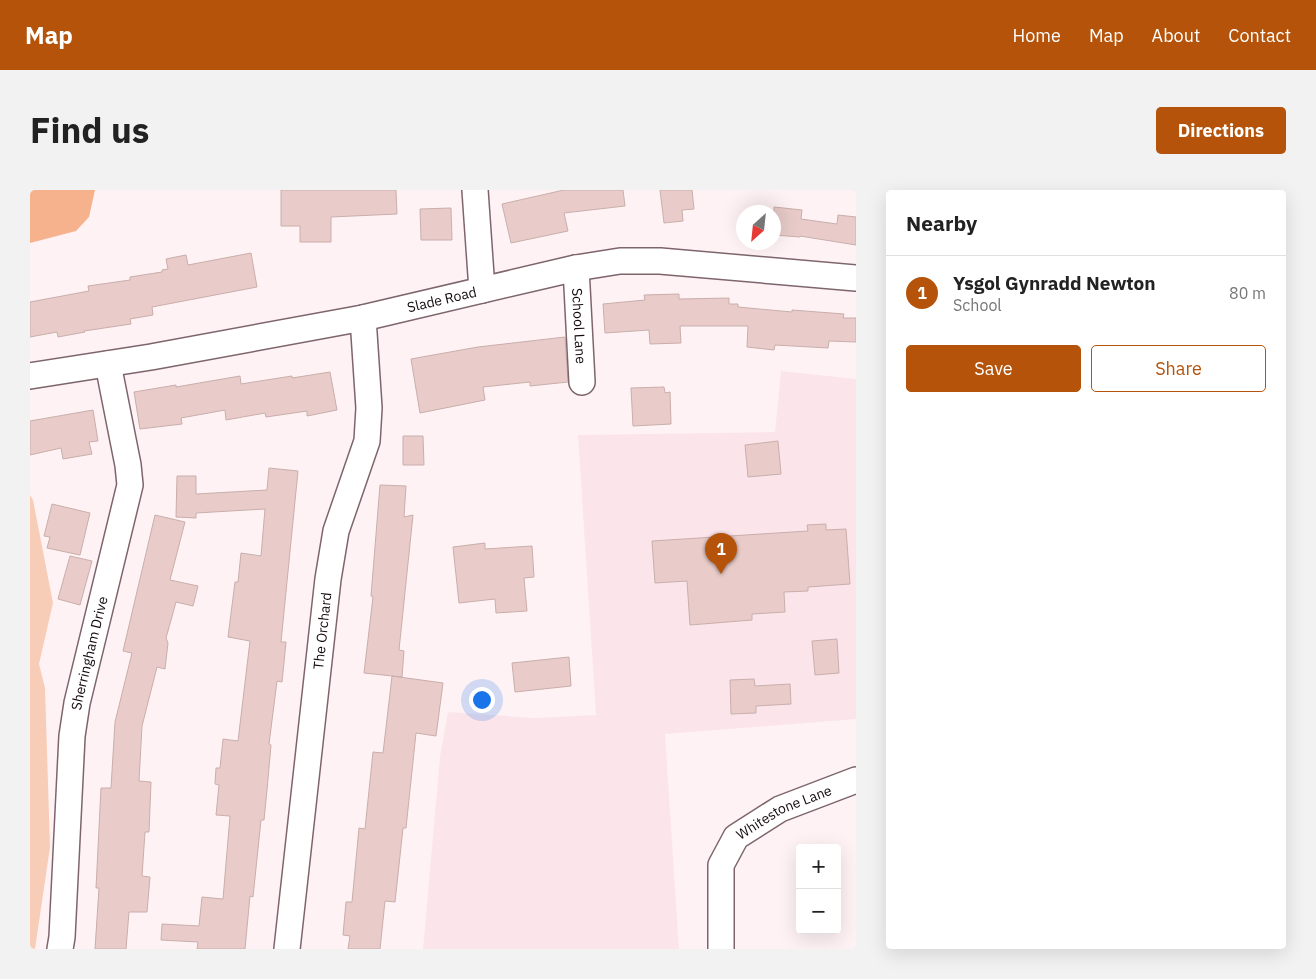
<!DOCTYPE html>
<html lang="en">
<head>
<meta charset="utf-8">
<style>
  body { margin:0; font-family:"IBM Plex Sans",sans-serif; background:#f2f2f2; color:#222 }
  .controls { position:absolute; right:15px; bottom:15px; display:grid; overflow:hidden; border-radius:5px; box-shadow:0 5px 20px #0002 }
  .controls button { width:45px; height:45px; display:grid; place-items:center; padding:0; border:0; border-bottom:1px solid #e0e0e0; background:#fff; color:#222; font:25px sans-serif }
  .compass { position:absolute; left:706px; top:15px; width:45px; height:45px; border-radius:50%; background:#fff; box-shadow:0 5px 20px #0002; rotate:207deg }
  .you { position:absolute; left:451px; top:509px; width:18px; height:18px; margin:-12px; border:4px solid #fff; border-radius:50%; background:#1a73e8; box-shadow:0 0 0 8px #1a73e833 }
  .badge { display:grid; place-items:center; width:32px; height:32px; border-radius:50%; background:#b45309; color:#fff; font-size:16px; font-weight:700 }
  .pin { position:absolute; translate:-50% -41px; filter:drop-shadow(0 1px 2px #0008) }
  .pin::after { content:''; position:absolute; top:26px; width:18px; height:15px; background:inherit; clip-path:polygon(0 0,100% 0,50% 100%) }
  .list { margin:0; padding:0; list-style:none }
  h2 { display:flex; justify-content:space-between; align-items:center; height:65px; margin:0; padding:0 20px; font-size:21px }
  h2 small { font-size:16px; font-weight:400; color:#767676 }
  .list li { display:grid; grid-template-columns:32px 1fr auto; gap:15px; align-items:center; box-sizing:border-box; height:75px; padding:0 20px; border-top:1px solid #e0e0e0 }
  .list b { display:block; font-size:19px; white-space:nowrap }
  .list p { margin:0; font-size:16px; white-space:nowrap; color:#767676 }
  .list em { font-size:16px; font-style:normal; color:#767676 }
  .actions { display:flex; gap:10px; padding:15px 20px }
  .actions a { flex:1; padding:11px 0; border:1px solid #b45309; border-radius:5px; text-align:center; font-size:18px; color:#b45309 }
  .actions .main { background:#b45309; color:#fff }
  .map { position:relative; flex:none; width:826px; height:759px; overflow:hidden; border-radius:5px }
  header { display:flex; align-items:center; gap:30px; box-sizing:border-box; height:70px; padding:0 25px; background:#b45309; color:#fff }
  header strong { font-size:24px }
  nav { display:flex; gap:28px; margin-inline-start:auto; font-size:18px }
  .intro { display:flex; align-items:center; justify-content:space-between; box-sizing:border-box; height:120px; padding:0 30px }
  h1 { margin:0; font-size:35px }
  .button { padding:12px 22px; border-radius:5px; background:#b45309; color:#fff; font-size:18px; font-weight:700 }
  main { display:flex; gap:30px; padding:0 30px }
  aside { flex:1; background:#fff; border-radius:5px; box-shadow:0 5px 20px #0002 }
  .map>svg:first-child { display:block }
  .built { fill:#fbe5eb }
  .green { fill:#f8cdb8 }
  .forest { fill:#f6b18d }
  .building { fill:#e9ccc9; stroke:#c9aeab }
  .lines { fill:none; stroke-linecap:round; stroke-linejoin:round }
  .minor-casing { stroke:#7e656d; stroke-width:28 }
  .minor { stroke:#fff; stroke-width:25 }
  .labels { text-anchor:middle; stroke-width:4.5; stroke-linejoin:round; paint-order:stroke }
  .street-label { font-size:14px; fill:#130b0d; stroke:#fff }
</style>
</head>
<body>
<header>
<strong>Map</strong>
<nav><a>Home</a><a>Map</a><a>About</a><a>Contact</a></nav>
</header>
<div class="intro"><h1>Find us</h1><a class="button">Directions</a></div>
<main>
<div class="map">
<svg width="826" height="759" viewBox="0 0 826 759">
  <rect width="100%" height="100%" fill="#fef2f5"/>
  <path class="built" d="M 751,181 L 826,189 L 826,529 L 635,544 L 649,759 L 393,759 L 410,566 L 418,522 L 505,528 L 566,525 L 548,245 L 745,242 Z"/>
  <path class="green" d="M 0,305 L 3,310 L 23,413 L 9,474 L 15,498 L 20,657 L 5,759 L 0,759 Z"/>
  <path class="forest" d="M 0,0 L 65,0 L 59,27 L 46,41 L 0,53 Z"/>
  <path class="building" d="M 251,0 L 366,0 L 367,24 L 301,27 L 301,52 L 270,52 L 270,36 L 251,36 Z
    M 534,0 L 593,0 L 595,16 L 534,23 L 538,41 L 481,53 L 472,14 Z
    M 630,0 L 662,0 L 664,19 L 652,20 L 653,31 L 634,33 Z
    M 744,17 L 772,20 L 771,29 L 807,34 L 808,25 L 826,27 L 826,55 L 770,46 L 770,47 L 744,45 Z
    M 421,18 L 422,50 L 391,50 L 390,19 Z
    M 221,63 L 227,97 L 122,117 L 123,125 L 100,129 L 101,134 L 54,141 L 55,142 L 28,147 L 27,142 L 0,147 L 0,112 L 59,101 L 58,96 L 100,90 L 100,87 L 132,82 L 132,80 L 138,79 L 136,69 L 156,65 L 158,75 Z
    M 649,104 L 649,109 L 699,108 L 699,114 L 708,114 L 708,117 L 762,122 L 762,120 L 814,124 L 813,128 L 826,128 L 826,152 L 799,151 L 798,158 L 745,155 L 744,160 L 717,157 L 718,136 L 650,136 L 651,153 L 620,154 L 619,140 L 575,143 L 573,114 L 615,110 L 614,105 Z
    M 535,147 L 538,192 L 500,196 L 500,192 L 453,197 L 455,210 L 390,223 L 381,169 L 448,157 Z
    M 300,182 L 307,220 L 277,226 L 277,221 L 236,227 L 235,223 L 196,230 L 195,220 L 151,228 L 152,234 L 110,239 L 104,202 L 146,195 L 146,197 L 210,186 L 211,194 L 262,186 L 262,188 Z
    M 634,197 L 635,203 L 640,202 L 641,234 L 603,236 L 601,198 Z
    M 63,220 L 68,251 L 59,252 L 62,264 L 33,269 L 31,258 L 0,265 L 0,231 Z
    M 373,246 L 393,246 L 394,275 L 373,275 Z
    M 748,251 L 751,284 L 718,287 L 715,255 Z
    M 239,278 L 268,281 L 251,452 L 256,452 L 252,492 L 247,491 L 239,554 L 241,555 L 237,600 L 234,630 L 231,630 L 223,707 L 220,706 L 215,759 L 167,759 L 168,752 L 131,750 L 132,734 L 169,736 L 172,707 L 193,709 L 200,626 L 186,625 L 189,595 L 185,594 L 186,578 L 190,578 L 193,549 L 208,551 L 220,451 L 198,447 L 205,392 L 208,392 L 211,363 L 231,366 L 235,319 L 166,323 L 166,328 L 146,327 L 147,286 L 166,286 L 166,304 L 237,300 Z
    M 350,295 L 376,296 L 374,327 L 383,325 L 369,460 L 374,461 L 372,487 L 334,483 L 343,407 L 341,406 Z
    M 22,314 L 60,323 L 50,365 L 17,358 L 20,347 L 14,346 Z
    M 125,325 L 155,332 L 140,390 L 168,396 L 163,416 L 146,412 L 136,448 L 138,453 L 135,479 L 127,477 L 112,536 L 109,591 L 121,592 L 119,642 L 115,642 L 112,686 L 120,687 L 117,722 L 99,722 L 96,759 L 65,759 L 69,698 L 66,698 L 71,598 L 81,598 L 85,532 L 102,463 L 93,461 Z
    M 796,334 L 796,340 L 816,339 L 820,394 L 778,397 L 778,401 L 754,402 L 755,422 L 722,424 L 722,430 L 660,435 L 657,391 L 625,393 L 622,351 L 778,341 L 777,335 Z
    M 455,353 L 455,359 L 502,356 L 504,387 L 494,388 L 497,421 L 466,423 L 465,409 L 429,413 L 423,357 Z
    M 40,366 L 62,371 L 50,415 L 28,409 Z
    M 807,449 L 809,483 L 785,485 L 782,451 Z
    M 539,467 L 541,496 L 485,502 L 482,473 Z
    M 362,486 L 413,493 L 406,546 L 386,543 L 376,638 L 373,638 L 365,712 L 355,711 L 350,759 L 318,759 L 320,746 L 313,745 L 316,712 L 322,712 L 329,638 L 335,639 L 343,562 L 353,563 Z
    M 724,489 L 725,496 L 760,494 L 761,514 L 726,516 L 726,523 L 701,524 L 700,490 Z"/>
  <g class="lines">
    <defs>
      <g id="minor">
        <path d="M 445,0 L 452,100"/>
        <path id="s1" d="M 546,78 L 552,192"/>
        <path id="s2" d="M 0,186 L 121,167 L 333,128 L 546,78 L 590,71 L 630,71 L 826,88"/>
        <path id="s3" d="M 30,759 L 32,747 L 42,546 L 47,513 L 100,295 L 98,275 L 78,174"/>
        <path id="s4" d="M 257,759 L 298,389 L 306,341 L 337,251 L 339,218 L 333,128"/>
        <path id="s5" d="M 691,759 L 691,675 L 706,647 L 750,619 L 826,590"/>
      </g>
    </defs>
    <use href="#minor" class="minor-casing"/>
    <use href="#minor" class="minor"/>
  </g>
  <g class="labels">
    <g class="street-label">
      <text dy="5" stroke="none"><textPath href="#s2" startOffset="419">Slade Road</textPath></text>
      <text dy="5" stroke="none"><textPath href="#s1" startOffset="58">School Lane</textPath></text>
      <text dy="5" stroke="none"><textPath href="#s4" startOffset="320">The Orchard</textPath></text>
      <text dy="5" stroke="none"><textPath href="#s3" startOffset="298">Sherringham Drive</textPath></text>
      <text dy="5" stroke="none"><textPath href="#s5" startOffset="170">Whitestone Lane</textPath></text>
    </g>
  </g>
</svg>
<div class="controls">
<button>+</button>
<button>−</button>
</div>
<svg class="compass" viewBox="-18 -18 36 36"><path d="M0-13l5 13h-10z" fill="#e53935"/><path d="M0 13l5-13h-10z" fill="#767676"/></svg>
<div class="you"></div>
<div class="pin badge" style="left:691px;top:384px">1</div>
</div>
<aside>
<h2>Nearby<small></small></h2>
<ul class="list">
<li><span class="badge">1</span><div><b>Ysgol Gynradd Newton</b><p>School</p></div><em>80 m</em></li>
</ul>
<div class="actions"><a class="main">Save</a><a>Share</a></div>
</aside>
</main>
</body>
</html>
